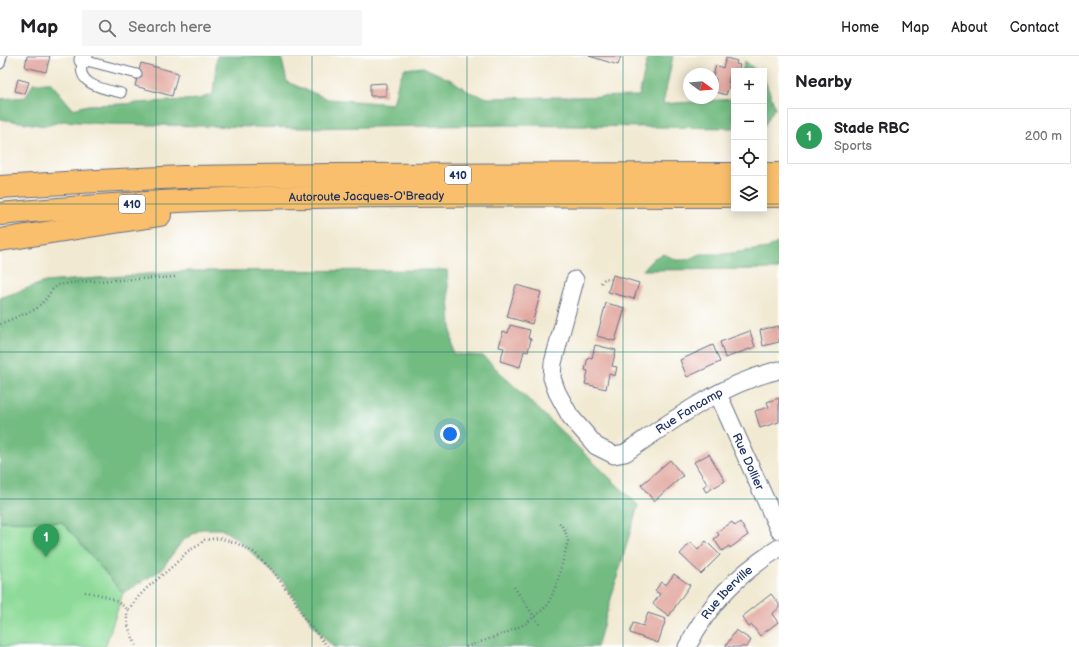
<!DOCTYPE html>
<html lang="en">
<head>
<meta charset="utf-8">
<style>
  body { margin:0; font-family:"Balsamiq Sans",sans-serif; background:#f6f6f6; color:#202124 }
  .controls { position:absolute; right:12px; top:12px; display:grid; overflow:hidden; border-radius:0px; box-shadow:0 2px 10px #0003 }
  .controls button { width:36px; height:36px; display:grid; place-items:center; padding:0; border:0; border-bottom:1px solid #e0e0e0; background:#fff; color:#202124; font:20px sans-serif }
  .compass { position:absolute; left:683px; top:12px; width:36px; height:36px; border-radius:50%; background:#fff; box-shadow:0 2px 10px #0003; rotate:106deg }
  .you { position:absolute; left:450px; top:378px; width:14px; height:14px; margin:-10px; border:3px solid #fff; border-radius:50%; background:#1a73e8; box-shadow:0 0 0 6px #1a73e833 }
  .badge { display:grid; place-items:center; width:26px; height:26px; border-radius:50%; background:#b5179e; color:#fff; font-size:13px; font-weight:700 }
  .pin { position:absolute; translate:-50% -33px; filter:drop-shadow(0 1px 2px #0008) }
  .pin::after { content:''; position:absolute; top:21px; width:14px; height:12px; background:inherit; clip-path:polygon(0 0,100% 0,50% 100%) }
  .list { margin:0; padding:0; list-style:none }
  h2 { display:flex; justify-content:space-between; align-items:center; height:52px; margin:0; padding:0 16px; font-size:17px }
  h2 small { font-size:13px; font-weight:400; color:#757577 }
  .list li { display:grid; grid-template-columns:26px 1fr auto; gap:12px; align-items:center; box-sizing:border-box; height:56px; margin:0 8px 8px; padding:0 8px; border:1px solid #e0e0e0; border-radius:0px }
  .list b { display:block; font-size:15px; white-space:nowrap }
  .list p { margin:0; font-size:13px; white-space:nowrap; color:#757577 }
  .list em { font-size:13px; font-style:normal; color:#757577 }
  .icon { flex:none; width:22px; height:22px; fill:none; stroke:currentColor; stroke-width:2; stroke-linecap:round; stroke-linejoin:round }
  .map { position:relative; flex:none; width:779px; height:591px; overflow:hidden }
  header { display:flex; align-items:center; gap:24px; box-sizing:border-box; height:56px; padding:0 20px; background:#fff; border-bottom:1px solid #e0e0e0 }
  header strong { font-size:19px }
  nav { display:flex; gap:22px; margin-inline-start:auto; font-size:14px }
  .search { width:280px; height:36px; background:#f6f6f6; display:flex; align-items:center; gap:10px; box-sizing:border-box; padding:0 14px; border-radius:0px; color:#757577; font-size:15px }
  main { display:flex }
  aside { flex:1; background:#fff }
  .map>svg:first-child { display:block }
  .green { fill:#8edb99; stroke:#54857c }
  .forest { fill:#72bb81; stroke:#467570 }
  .building { fill:#e1a69d }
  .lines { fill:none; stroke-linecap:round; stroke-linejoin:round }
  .lane-casing { stroke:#667087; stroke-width:11 }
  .street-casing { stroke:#667087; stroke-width:19 }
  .highway-casing { stroke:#667087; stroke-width:24 }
  .path { stroke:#667087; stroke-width:2.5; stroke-dasharray:1 3; stroke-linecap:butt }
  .lane { stroke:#fff; stroke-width:9 }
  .street { stroke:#fff; stroke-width:17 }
  .highway { stroke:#f9bf6d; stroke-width:22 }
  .grid { fill:none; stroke:#0f766e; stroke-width:1; stroke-opacity:0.55 }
  .labels { text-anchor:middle; stroke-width:3.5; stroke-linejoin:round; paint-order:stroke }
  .shield { fill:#fff; stroke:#5f6d8e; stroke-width:1 }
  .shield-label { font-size:11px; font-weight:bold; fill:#1b2f5e }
  .street-label { font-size:12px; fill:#1b2f5e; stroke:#fff }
</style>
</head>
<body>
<header>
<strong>Map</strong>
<div class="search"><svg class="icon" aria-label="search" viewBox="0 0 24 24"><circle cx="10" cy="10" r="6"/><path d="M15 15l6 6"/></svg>Search here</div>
<nav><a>Home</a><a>Map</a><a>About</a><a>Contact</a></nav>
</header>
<main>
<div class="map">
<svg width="779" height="591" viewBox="0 0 779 591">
  <rect width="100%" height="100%" fill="#fff"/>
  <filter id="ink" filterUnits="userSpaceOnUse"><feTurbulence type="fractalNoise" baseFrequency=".025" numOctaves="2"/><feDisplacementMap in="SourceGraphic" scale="8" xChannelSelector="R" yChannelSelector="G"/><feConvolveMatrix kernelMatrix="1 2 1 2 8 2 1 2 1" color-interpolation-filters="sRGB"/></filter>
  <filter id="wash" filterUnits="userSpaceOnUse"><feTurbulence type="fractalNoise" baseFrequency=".012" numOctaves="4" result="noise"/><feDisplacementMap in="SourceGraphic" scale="16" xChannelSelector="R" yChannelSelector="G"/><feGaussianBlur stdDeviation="0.9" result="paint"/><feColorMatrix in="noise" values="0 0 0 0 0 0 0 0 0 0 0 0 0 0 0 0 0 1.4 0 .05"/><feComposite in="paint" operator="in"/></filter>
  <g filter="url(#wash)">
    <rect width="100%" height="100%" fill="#f1e9d2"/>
    <path class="green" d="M 0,465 L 62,466 L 123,537 L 105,591 L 0,591 Z"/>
    <path class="forest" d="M 217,0 L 281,0 L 287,26 L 328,43 L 393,48 L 398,27 L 404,13 L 423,11 L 453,25 L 469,36 L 488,42 L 639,40 L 648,0 L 673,0 L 663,48 L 734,43 L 734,72 L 500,69 L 302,72 L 106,68 L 63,65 L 45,70 L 0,63 L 0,43 L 26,41 L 33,27 L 51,27 L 73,53 L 88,49 L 122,48 L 199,43 L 213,38 Z
      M 745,5 L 757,15 L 742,15 Z
      M 764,22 L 775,51 L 764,70 Z
      M 779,186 L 779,213 L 643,214 L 654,202 L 664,198 L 676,204 L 686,204 L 701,198 L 725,198 L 768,192 Z
      M 447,214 L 453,298 L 483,300 L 638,449 L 597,591 L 333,591 L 317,574 L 284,527 L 236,482 L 221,473 L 201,473 L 182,485 L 161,514 L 123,537 L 62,466 L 0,465 L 0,242 L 45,226 L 189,215 Z"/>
    <g id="blocks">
      <path class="building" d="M 27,0 L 50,0 L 46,16 L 25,11 Z
        M 589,0 L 621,0 L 618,9 Z
        M 726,2 L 737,5 L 736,8 L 740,9 L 738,15 L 734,15 L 734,18 L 730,17 L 728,27 L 730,27 L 726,39 L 713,35 L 716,23 L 713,22 L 713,20 L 716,9 L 723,12 Z
        M 141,7 L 178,17 L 172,40 L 135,30 Z
        M 18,23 L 29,26 L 25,38 L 15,35 Z
        M 386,27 L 386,40 L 370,40 L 370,28 Z
        M 613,219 L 639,227 L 634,243 L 608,236 Z
        M 516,229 L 541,236 L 532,268 L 507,261 Z
        M 606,247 L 625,252 L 615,285 L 597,280 Z
        M 510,269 L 530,274 L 528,282 L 531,283 L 528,296 L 524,295 L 520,311 L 500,305 L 504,292 L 499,291 L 503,275 L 508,277 Z
        M 779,270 L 779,286 L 763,290 L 760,274 Z
        M 750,275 L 755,291 L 725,302 L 720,286 Z
        M 595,289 L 616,294 L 612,310 L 617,311 L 615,320 L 609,318 L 606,333 L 585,328 L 588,315 L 585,314 L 588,301 L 592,302 Z
        M 713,289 L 720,306 L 687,321 L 680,304 Z
        M 779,342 L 779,366 L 760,372 L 755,355 L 769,351 L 767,346 Z
        M 709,398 L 725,425 L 706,436 L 703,431 L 707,428 L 694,406 Z
        M 670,404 L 683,420 L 654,445 L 641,429 Z
        M 732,466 L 735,470 L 740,466 L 748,479 L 730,492 L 729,490 L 722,495 L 714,483 L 719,479 L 717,476 Z
        M 706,485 L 720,499 L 701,518 L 680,498 L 691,486 L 698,494 Z
        M 674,518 L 690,529 L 669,560 L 653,548 L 660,538 L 655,535 L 661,526 L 666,529 Z
        M 771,538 L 779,548 L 779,552 L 772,558 L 778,566 L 760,580 L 752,569 L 749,571 L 742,561 Z
        M 648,557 L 666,563 L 658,587 L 630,577 L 633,567 L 643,570 Z
        M 736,574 L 751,584 L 750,586 L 747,591 L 725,591 Z"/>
    </g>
  </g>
  <g filter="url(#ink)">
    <use href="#blocks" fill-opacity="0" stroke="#667087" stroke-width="1"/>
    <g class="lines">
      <defs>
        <path id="lane" d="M 0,8 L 2,0
          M 121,37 C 104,33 74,29 83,4 L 137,18"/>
        <g id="street">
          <path d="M 83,4 L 84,0"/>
          <path id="s1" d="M 575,224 L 553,307 L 552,322 L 557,336 L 570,360 L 596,390 L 614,399 L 625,397 C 673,364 721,328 779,314"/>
          <path id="s2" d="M 718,338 L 779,474"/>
          <path id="s3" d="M 687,591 C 710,546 737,519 779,492"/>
        </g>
        <g id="highway">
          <path d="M 764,118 L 779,118"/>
          <path d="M 0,131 L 97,125 L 183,121 L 331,119 L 734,118"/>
          <path d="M 764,140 L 779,140"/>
          <path id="s4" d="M 0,158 C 88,150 177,144 265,142 C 421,138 578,140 734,140"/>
          <path d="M 0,184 L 160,159"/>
        </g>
      </defs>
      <use href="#lane" class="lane-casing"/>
      <use href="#street" class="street-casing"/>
      <use href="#highway" class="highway-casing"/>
      <path class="path" d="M 601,227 L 605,222 L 611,223
        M 0,268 L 36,253 L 45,244 L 52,234 L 58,229 L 77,226 L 176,221
        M 514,531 L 540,569
        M 85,536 C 102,538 116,543 128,554 L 139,540 L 148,531 L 173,510 L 188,495 L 201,488 L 203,484 L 219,482 L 236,487 L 255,497 L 274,517 L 294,543 L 304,562 L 328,591
        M 128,554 C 124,565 132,580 137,591
        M 466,591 L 506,577 L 527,567 L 548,549 L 557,527 L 568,485 L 565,474 L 558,465"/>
      <use href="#lane" class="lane"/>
      <use href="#street" class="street"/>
      <use href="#highway" class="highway"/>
    </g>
  </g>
  <path class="grid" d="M 156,0 L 156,591M 312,0 L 312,591M 467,0 L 467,591M 623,0 L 623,591M 0,148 L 734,148M 764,148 L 779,148M 0,296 L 779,296M 0,443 L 779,443"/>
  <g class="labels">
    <g class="shield">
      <rect x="445" y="110" width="26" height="18" rx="3"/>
      <rect x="119" y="139" width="26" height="18" rx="3"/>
    </g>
    <g class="shield-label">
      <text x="458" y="123">410</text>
      <text x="132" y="152">410</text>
    </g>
    <g class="street-label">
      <text dy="4" stroke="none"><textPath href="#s4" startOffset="367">Autoroute Jacques-O'Bready</textPath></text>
      <text dy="4" stroke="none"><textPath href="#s1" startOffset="291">Rue Fancamp</textPath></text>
      <text dy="4" stroke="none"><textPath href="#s2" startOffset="74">Rue Dollier</textPath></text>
      <text dy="4" stroke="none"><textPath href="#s3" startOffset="68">Rue Iberville</textPath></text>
    </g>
  </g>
</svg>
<div class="controls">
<button>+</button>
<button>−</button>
<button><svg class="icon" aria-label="locate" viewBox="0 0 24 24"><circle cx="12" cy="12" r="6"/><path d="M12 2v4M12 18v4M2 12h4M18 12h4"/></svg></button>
<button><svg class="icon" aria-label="layers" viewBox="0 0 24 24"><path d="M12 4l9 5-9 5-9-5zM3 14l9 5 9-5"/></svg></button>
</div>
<svg class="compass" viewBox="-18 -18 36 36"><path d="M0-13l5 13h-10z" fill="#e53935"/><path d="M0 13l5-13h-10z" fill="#757577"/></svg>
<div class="you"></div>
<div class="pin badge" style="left:46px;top:501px;background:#2e9e5b">1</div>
</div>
<aside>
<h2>Nearby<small></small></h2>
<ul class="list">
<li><span class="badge" style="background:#2e9e5b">1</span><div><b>Stade RBC</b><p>Sports</p></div><em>200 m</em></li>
</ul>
</aside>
</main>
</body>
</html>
